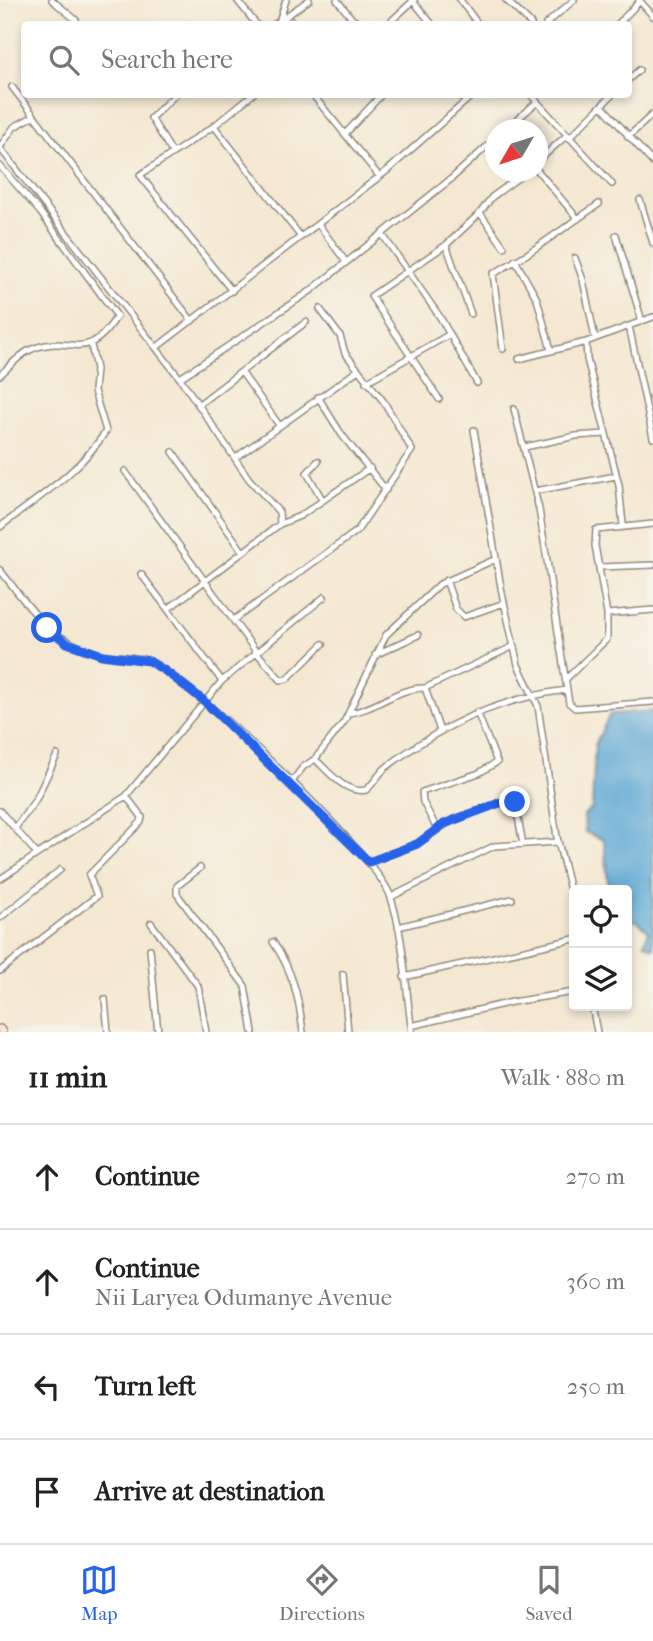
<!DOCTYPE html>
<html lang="en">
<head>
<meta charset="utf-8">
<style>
  body { margin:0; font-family:"IM FELL French Canon",serif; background:#f6f6f6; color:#222 }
  .controls { position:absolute; right:21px; bottom:21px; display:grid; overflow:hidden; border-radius:7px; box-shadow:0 4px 10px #0003 }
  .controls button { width:63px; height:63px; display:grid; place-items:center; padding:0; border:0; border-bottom:2px solid #e0e0e0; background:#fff; color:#222; font:35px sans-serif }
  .compass { position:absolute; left:485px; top:119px; width:63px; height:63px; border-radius:50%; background:#fff; box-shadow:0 4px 10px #0003; rotate:231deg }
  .stop { position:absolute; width:21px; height:21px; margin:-16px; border:5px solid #2563eb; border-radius:50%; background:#fff }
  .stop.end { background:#2563eb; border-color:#fff; box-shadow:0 2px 7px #0008 }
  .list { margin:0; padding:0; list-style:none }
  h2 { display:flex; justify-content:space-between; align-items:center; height:91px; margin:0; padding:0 28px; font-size:30px }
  h2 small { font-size:23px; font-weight:400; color:#767676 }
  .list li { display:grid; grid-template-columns:46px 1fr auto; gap:21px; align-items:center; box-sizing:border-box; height:105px; padding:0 28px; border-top:2px solid #e0e0e0 }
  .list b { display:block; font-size:26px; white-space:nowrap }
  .list p { margin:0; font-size:23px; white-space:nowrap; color:#767676 }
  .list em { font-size:23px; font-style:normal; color:#767676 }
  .icon { flex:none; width:38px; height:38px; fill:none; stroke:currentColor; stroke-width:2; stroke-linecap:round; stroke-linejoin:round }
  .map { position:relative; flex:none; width:653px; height:1032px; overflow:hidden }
  .search { position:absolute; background:#fff; box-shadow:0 4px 10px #0003; left:21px; right:21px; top:21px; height:77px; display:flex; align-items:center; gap:18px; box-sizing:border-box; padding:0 24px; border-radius:7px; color:#767676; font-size:26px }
  .sheet { height:511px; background:#fff }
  nav { display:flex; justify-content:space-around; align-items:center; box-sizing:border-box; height:98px; border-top:2px solid #e0e0e0; background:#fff; font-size:19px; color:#767676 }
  nav a { display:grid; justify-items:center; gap:4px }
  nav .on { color:#2563eb }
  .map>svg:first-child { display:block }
  .water { fill:#5ea9d6; stroke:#446a80; stroke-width:2 }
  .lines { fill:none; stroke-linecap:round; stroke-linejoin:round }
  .street-casing { stroke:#908a7e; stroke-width:8 }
  .secondary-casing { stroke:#908a7e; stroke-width:10 }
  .street { stroke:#fff; stroke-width:5 }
  .secondary { stroke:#fde4d1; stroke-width:7 }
  .route { stroke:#2563eb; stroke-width:9 }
</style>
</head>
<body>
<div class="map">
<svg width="653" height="1032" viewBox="0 0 653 1032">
  <rect width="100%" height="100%" fill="#f7f3e8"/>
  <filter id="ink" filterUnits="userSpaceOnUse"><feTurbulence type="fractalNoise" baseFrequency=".0143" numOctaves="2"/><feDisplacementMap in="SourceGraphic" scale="14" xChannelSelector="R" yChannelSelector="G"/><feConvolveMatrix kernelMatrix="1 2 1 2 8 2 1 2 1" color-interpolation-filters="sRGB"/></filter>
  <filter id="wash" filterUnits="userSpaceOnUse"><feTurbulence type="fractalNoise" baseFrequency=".00686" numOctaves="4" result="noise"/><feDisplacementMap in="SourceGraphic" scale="28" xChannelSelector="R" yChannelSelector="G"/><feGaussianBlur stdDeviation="1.57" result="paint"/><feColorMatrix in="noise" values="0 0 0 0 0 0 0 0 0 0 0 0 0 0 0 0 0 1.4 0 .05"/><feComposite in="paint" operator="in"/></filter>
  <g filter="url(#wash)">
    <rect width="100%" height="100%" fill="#f4e8d2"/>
    <path class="water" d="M 653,711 L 653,948 L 644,943 L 649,931 L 637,921 L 627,921 L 627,890 L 615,890 L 608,883 L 604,840 L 585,832 L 584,815 L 592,808 L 595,745 L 610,714 Z"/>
  </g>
  <g filter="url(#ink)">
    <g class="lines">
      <defs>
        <path id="street" d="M 52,0 L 76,20
          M 237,0 L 256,24
          M 286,0 L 279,22 L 291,21 L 293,24
          M 337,0 L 353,20 L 362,24
          M 412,0 L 432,24
          M 460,0 L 478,24
          M 506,0 L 531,24
          M 639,0 L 653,16
          M 275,24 L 309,0
          M 388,24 L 414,0
          M 546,24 L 574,0
          M 618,24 L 640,1
          M 628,80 L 639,70
          M 12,87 L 192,321
          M 312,94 L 379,176
          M 530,94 L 612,184
          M 602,106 L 653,163
          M 214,126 L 301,237
          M 505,130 L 536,103
          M 345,134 L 382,94
          M 628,137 L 653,114
          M 569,138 L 613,94
          M 0,147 L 14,127 L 34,116
          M 0,148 L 182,381 L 249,479 L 279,512 L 280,524
          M 172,152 L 151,118 L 176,94
          M 538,161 L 566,136
          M 0,166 L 40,212 L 117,316 C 84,368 71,331 30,350 C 19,355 9,367 0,375
          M 538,171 L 578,219
          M 640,200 L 653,243
          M 480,213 L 504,247
          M 318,224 L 346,262
          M 382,234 L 440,317 L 477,383
          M 616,235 L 642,321
          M 446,245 L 471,314
          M 575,258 L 583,280 L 595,338
          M 515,260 L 537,299 L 551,350
          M 232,291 L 140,175 L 214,126 L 253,94
          M 629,326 L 653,438
          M 586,342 L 587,359 L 619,485 L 623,525
          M 157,347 L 388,170 L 474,94
          M 503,349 L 493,274 L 527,254 L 599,204
          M 519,359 L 586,342 L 653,317
          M 242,373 L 279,425
          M 180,378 L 309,292 L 451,179 L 496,138
          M 366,382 L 450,334
          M 318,397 L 342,435 L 386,490
          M 439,399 L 371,296 L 446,245 L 480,213 L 492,197 L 526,172
          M 198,405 L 306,322
          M 514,409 L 539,509 L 569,703 L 575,708 L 653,702
          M 474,430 L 502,593 L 518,665 L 538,706 L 557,837 L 574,907
          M 525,447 L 576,436 L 605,434
          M 173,452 L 243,552
          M 235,458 L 357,371
          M 318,461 L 307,473 L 322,499
          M 125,471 L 257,653 L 281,680 L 287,679 L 323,644
          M 535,491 L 616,476
          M 0,527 C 37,498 80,472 106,431 L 94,391 L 96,369 L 91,345
          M 496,559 L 440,584 L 386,635 L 344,722 L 315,759 C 329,772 345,794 366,790 C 375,783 379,772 388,766 C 441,725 501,698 567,690
          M 600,567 L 653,565
          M 0,570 C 32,610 47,639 99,654 C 115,658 136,655 151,662 C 193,682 376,855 390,895 C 405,938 405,987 412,1032
          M 446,580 L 456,609 L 464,617 L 504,603
          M 168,609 L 280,524 L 300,516 L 370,468
          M 607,614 L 653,610
          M 235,619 L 357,531 L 412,450 L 384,402 L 345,353 L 340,336 L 320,309
          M 375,655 L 418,635
          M 566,679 L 607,639 L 607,614 L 595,545 L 596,530 L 653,524
          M 222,681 L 324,597
          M 425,688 L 440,731
          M 349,713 C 376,710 397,687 425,688 L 514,646
          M 291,783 L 303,767 L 315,759
          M 0,811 L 37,854
          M 16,827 L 36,799 L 57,755
          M 437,829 L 423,802 L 422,792 L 479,773 L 497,762 L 477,712
          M 369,862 L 417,844 L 452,820 L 510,799 L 515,802 L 523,844
          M 200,868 L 177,886 L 177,894 L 245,986 L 253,1032
          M 0,879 L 126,796 L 222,681 L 141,574
          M 391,897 L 494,846 L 558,842
          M 0,918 L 60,870
          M 151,923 L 198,986 L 206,1032
          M 398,927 L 512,899
          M 273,942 C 293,971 299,998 303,1032
          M 150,949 L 158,1032
          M 0,971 L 97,896 L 89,875 L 141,822 L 142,817 L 126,796
          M 343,974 L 348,1032
          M 404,977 L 574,939
          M 105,999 L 108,1032
          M 592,1006 L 597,1032
          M 411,1026 L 512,1002 L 574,992"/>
        <path id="secondary" d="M 0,1029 L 2,1032"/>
      </defs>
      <use href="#street" class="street-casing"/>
      <use href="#secondary" class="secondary-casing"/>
      <use href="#street" class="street"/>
      <use href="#secondary" class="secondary"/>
    </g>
  </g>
  <g class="lines" filter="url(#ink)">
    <path class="route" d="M 47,628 L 67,643 L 102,655 L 149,661 L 165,671 L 203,700 L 369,862 L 417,844 L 444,824 L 510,799 L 515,802"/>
  </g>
</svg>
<div class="controls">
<button><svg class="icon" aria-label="locate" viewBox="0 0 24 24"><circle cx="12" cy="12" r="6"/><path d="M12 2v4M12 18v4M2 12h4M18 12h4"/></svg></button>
<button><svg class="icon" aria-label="layers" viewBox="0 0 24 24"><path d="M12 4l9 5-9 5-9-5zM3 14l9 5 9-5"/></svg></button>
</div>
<svg class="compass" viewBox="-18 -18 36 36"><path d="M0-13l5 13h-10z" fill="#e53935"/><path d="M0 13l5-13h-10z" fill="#767676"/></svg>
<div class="stop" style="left:47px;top:628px"></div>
<div class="stop end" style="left:515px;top:802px"></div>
<div class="search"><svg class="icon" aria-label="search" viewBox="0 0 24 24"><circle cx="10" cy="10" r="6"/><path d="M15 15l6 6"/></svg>Search here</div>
</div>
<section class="sheet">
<h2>11 min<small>Walk · 880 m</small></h2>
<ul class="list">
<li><svg class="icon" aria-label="ahead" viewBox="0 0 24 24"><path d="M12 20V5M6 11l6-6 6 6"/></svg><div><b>Continue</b></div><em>270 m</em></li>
<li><svg class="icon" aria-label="ahead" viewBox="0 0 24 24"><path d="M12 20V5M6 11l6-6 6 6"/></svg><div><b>Continue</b><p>Nii Laryea Odumanye Avenue</p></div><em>360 m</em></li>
<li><svg class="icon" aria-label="left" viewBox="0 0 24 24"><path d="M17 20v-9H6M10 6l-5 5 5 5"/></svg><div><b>Turn left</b></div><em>250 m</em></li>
<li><svg class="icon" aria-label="arrive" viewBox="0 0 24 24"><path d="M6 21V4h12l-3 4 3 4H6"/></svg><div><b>Arrive at destination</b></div></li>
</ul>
</section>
<nav>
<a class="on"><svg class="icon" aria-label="map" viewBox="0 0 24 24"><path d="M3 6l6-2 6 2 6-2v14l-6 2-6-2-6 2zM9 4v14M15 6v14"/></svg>Map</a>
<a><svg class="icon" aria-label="directions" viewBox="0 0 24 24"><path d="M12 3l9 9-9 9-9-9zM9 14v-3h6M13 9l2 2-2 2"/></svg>Directions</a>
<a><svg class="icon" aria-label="saved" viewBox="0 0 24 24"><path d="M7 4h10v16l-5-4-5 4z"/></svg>Saved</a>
</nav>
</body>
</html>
